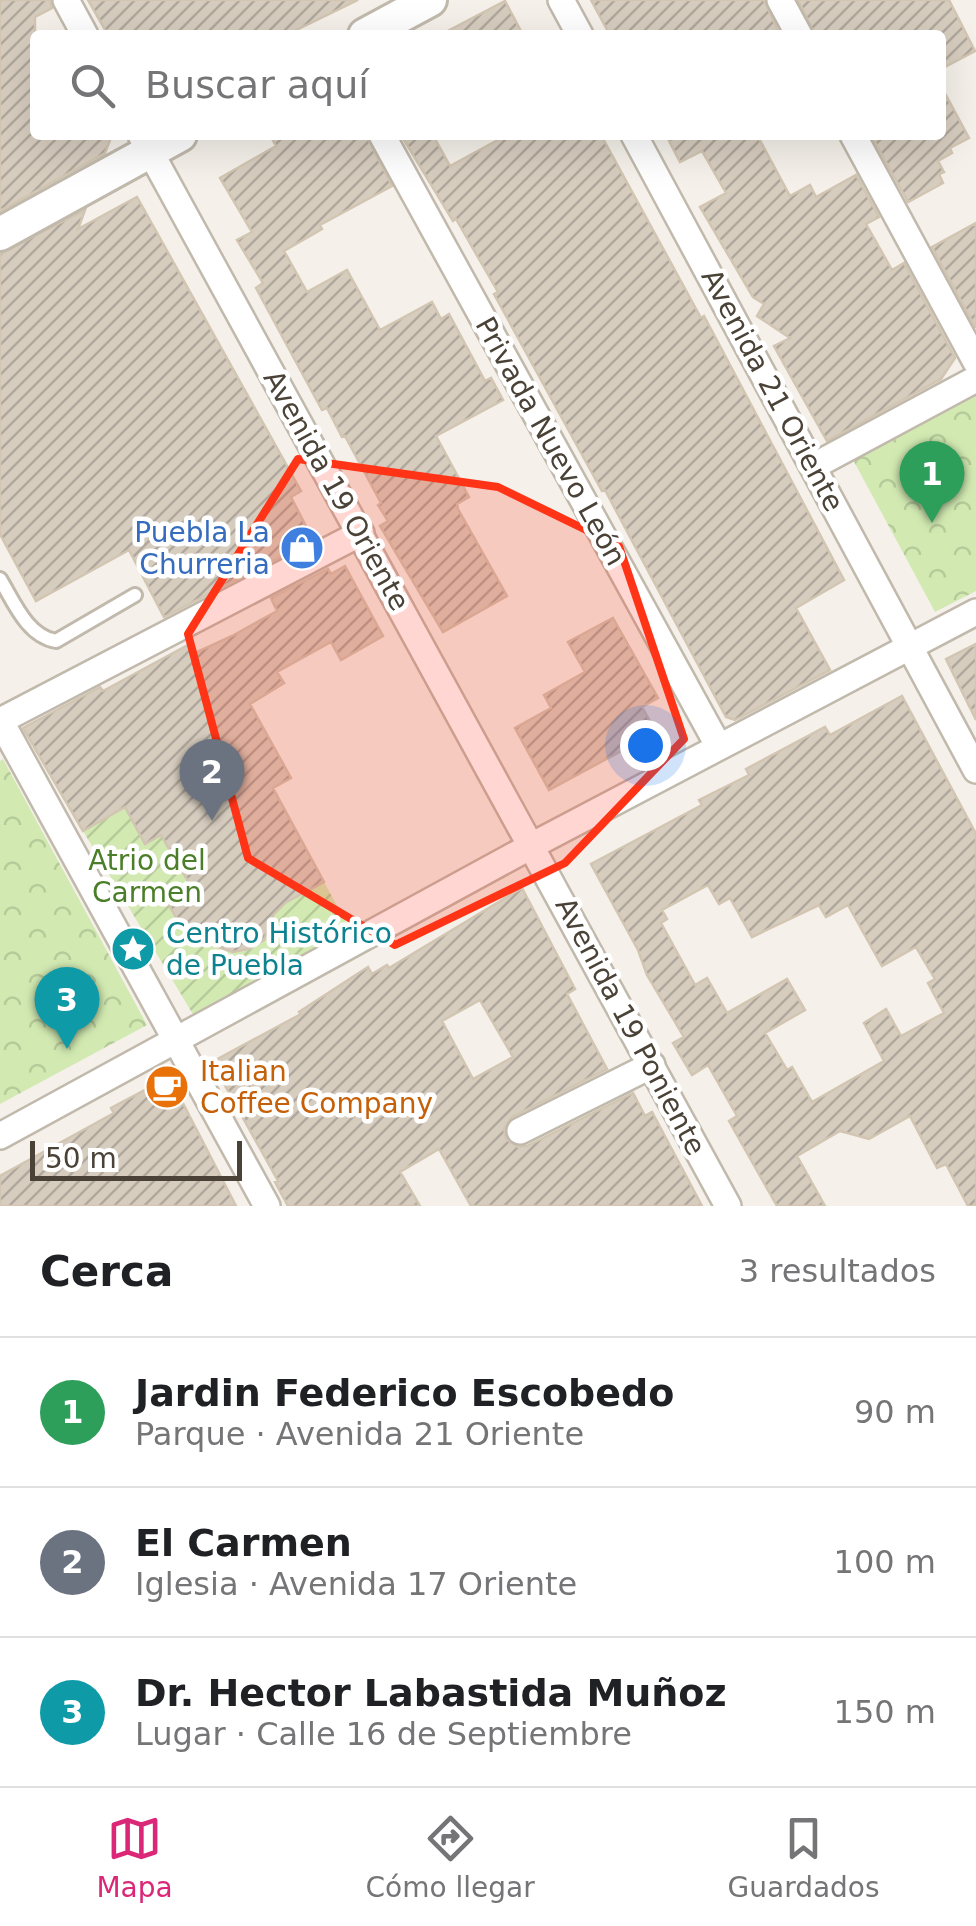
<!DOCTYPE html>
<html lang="es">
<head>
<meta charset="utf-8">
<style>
  body { margin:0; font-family:"DejaVu Sans",sans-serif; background:#f2f2f2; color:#202124 }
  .scale { position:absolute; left:30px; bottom:25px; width:212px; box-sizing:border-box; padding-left:10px; border:5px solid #4a4237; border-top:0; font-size:28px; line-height:35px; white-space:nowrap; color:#4a4237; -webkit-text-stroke:8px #fff; paint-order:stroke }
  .you { position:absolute; left:645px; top:745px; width:35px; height:35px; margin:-25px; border:8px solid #fff; border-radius:50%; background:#1a73e8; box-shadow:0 0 0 15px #1a73e833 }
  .badge { display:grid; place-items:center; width:65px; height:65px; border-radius:50%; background:#db2777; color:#fff; font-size:32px; font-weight:700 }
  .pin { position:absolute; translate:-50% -82px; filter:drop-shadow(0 2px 5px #0008) }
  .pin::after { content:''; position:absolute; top:52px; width:35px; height:30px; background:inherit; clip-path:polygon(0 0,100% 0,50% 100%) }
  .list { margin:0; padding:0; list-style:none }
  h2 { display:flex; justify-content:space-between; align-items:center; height:130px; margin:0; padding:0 40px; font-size:42px }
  h2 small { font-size:32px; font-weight:400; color:#757577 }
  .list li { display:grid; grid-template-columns:65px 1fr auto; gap:30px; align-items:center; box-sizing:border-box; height:150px; padding:0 40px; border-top:2px solid #e0e0e0 }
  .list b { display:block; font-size:38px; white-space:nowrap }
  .list p { margin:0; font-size:32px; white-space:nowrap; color:#757577 }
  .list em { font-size:32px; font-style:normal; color:#757577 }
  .icon { flex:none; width:55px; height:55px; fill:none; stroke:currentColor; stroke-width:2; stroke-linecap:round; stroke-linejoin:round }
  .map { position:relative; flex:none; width:976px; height:1206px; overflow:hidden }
  .search { position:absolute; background:#fff; box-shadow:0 10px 40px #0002; left:30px; right:30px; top:30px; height:110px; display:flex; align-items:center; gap:25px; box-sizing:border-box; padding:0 35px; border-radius:10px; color:#757577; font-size:38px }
  .sheet { height:580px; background:#fff }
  nav { display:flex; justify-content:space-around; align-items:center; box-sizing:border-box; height:140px; border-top:2px solid #e0e0e0; background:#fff; font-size:28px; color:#757577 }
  nav a { display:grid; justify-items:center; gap:5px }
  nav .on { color:#db2777 }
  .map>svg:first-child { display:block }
  .park { fill:url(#park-crowns) }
  .garden { fill:url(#garden-furrows) }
  .building { fill:url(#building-hatch); stroke:#d2c5b2; stroke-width:2.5; fill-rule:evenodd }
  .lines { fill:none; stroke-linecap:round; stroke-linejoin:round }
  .service-casing { stroke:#c1b9ac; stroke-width:18 }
  .minor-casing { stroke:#c1b9ac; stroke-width:30 }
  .tertiary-casing { stroke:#c1b9ac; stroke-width:38 }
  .service { stroke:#fff; stroke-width:12 }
  .minor { stroke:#fff; stroke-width:25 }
  .tertiary { stroke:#fff; stroke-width:32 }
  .marked { fill:#ff3417; fill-opacity:0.2; stroke:#ff3417; stroke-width:8; stroke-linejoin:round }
  .labels { text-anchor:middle; stroke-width:9; stroke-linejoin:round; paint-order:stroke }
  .street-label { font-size:28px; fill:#4a4237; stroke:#fff }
  .shop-label { font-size:28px; fill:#366cbe; stroke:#fff; text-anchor:end }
  .park-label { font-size:28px; fill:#4b7e28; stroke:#fff }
  .culture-label { font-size:28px; fill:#0d838f; stroke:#fff; text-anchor:start }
  .food-label { font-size:28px; fill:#c56008; stroke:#fff; text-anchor:start }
</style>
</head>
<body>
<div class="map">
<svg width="976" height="1206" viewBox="0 0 976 1206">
  <defs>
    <pattern id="park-crowns" width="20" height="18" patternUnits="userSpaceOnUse" patternTransform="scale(2.5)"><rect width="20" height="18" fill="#d2eab2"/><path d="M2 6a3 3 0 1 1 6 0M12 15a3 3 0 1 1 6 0" fill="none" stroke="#b6ca9a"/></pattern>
    <pattern id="garden-furrows" width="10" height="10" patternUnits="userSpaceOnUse" patternTransform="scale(2.5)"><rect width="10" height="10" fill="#d2eab2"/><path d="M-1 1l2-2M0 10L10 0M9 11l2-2" fill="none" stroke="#b6ca9a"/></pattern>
    <pattern id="building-hatch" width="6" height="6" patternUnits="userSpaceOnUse" patternTransform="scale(2.5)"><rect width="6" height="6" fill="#d7cdbf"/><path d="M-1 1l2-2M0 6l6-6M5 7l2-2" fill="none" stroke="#b0a89c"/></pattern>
  </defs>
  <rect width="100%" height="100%" fill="#f5f1ea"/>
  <path class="park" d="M 976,389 L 976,591 L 935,612 L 851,456 Z
    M 3,759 L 147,1025 L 0,1104 L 0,761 Z"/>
  <path class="garden" d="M 125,807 L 145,844 L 162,835 L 192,888 L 168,902 L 193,945 L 209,936 C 220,954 249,958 264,940 C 272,929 271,915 283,905 C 294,895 310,889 324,882 L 352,933 L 194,1016 L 83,831 Z"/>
  <path class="building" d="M 0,0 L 50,0 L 52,8 L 35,17 L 35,135 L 112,135 L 105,153 L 0,211 Z
    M 88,0 L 358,0 L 286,35 L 108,35 Z
    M 591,0 L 764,0 L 780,35 L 610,35 Z
    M 798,0 L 949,0 L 975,51 L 941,69 L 941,35 L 815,35 Z
    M 505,1 L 523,35 L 440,35 Z
    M 941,86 L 969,138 L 950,148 L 952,153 L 938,161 L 944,172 L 939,174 L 943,183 L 908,202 L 871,135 L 941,135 Z
    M 270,135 L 366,135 L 392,186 L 320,225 L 322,229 L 284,251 L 307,292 L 347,270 L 380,330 L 432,302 L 441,319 L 449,314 L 485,381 L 491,378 L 503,400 L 436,436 L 469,497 L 457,504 L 458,509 L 507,596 L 443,632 L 380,526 L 388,521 L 378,505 L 381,503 L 345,436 L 342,437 L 327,408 L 322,410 L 256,288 L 263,283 L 237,240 L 252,232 L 220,178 L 276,146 Z
    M 401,135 L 433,135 L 450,166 L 507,135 L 601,135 L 701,318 L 704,316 L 844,580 L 796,608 L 830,670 L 735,720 L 726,717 L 605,490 L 602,491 L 494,294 L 498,292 L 456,219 L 453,221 Z
    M 666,135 L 757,135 L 790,196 L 810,185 L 816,197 L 856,175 L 879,217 L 866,224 L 892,270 L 904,263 L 955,358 L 941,379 L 827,441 L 774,346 L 790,338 L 757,316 L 764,304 L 753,297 L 700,207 L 726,193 L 702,151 L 680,162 Z
    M 137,197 L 301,491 L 291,497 L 313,540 L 164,617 L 129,550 L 36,601 L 0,534 L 0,254 L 85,210 L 78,229 Z
    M 976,223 L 976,326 L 975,327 L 932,247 Z
    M 345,566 L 383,636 L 341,660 L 331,642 L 277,672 L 284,683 L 250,704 L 291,778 L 273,788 L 324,882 L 285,903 L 274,914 L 264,940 L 249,949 L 233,952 L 200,941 L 193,946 L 167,902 L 192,888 L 161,835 L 145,844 L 125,807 L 83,831 L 23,728 L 100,687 L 103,691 L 188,645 L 193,654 L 232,636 L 277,611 L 271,598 L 328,569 L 331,574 Z
    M 613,618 L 658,698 L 642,707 L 651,723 L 620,740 L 625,749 L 549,790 L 515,728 L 551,708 L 544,695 L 585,672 L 568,642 Z
    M 976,644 L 976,720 L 946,659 Z
    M 902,696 L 976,834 L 976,1206 L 968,1206 L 946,1164 L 937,1168 L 910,1116 L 869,1139 L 840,1131 L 797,1156 L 825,1206 L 777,1206 L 729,1121 L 737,1116 L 708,1065 L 692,1075 L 673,1043 L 684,1037 L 647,975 L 638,950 L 591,864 L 702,805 L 699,800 L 749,775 L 746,769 L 825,727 L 830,735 ZM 708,885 L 719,904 L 730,898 L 752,937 L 819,905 L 826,917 L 848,905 L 882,966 L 916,947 L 935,979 L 928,983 L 944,1013 L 901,1036 L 886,1009 L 864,1023 L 884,1061 L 812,1102 L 792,1067 L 787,1070 L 765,1033 L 805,1010 L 787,979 L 727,1013 L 707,978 L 695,985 L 661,923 L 667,919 L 662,910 Z
    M 522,888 L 575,989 L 567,994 L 607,1069 L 512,1117 L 504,1129 L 506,1139 L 518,1147 L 527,1146 L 633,1093 L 645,1116 L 652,1112 L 702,1206 L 471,1206 L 439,1149 L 400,1172 L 420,1206 L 288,1206 L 275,1182 L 278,1181 L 212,1062 L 301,1014 L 299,1012 L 368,967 L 372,974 L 387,965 L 389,968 ZM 480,1000 L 513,1057 L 473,1079 L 442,1021 Z
    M 162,1081 L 174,1086 L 236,1206 L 0,1206 L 0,1176 L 114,1113 L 111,1108 Z"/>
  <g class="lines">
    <defs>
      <path id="service" d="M 0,579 C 14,602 27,636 56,641 L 135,595"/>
      <path id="minor" d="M 66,0 L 85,35
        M 561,0 L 580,35
        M 780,0 L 799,35
        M 141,135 L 728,1206
        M 382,135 L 719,747
        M 634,135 L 976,770
        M 853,135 L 976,362
        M 814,466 L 976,379
        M 0,720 L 267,1206
        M 0,721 L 361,533
        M 520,1131 L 652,1065
        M 0,1136 L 533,845 L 976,612"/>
      <path id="tertiary" d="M 365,35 L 430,0
        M 0,234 L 180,135"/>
    </defs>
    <use href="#service" class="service-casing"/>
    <use href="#minor" class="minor-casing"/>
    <use href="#tertiary" class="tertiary-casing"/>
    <use href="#service" class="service"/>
    <use href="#minor" class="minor"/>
    <use href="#tertiary" class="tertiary"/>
  </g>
  <path class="marked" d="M 298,459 L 498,487 L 619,546 L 684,739 L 565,863 L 395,945 L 248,858 L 188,634 Z"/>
  <defs>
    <symbol id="shop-disc" viewBox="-11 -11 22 22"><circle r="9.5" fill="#3f7fe0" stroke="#fff"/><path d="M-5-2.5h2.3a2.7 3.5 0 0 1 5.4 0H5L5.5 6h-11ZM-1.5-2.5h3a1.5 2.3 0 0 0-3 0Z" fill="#fff"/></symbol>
    <symbol id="sight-disc" viewBox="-11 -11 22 22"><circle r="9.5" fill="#0f9aa8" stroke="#fff"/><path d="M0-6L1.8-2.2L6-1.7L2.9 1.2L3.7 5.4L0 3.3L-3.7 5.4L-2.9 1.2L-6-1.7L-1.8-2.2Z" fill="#fff"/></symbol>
    <symbol id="cafe-disc" viewBox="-11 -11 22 22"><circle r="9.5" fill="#e8710a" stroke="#fff"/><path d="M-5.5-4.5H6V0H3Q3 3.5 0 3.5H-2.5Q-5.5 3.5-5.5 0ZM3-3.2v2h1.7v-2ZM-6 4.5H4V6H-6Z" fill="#fff"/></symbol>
  </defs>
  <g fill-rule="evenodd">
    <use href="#shop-disc" x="277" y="523" width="50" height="50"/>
    <use href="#sight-disc" x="108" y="924" width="50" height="50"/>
    <use href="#cafe-disc" x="142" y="1062" width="50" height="50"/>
  </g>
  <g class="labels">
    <g class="street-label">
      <text transform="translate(773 390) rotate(62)" y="10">Avenida 21 Oriente</text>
      <text transform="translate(551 441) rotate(61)" y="10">Privada Nuevo León</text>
      <text transform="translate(337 490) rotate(61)" y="10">Avenida 19 Oriente</text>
      <text transform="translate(631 1026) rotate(62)" y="10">Avenida 19 Poniente</text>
    </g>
    <g class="shop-label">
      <text x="270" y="542">Puebla La<tspan x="270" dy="32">Churreria</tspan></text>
    </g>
    <g class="park-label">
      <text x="147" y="870">Atrio del<tspan x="147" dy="32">Carmen</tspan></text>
    </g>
    <g class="culture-label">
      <text x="166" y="943">Centro Histórico<tspan x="166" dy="32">de Puebla</tspan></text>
    </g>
    <g class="food-label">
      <text x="200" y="1081">Italian<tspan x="200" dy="32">Coffee Company</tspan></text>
    </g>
  </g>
</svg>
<div class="scale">50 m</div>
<div class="you"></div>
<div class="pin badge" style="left:932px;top:523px;background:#2e9e5b">1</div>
<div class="pin badge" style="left:212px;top:821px;background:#6b7280">2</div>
<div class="pin badge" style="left:67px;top:1049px;background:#0f9aa8">3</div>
<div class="search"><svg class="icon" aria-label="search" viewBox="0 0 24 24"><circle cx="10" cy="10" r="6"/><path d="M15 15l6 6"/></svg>Buscar aquí</div>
</div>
<section class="sheet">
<h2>Cerca<small>3 resultados</small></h2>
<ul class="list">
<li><span class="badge" style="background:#2e9e5b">1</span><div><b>Jardin Federico Escobedo</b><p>Parque · Avenida 21 Oriente</p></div><em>90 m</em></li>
<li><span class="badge" style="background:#6b7280">2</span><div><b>El Carmen</b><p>Iglesia · Avenida 17 Oriente</p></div><em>100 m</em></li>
<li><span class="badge" style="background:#0f9aa8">3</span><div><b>Dr. Hector Labastida Muñoz</b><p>Lugar · Calle 16 de Septiembre</p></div><em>150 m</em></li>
</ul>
</section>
<nav>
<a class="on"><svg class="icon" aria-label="map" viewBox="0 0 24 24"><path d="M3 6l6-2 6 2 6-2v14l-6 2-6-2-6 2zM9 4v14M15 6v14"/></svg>Mapa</a>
<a><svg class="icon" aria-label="directions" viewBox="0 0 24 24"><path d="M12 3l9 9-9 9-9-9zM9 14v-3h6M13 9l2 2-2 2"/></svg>Cómo llegar</a>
<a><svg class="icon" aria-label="saved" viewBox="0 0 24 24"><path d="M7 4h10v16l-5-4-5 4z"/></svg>Guardados</a>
</nav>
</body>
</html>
